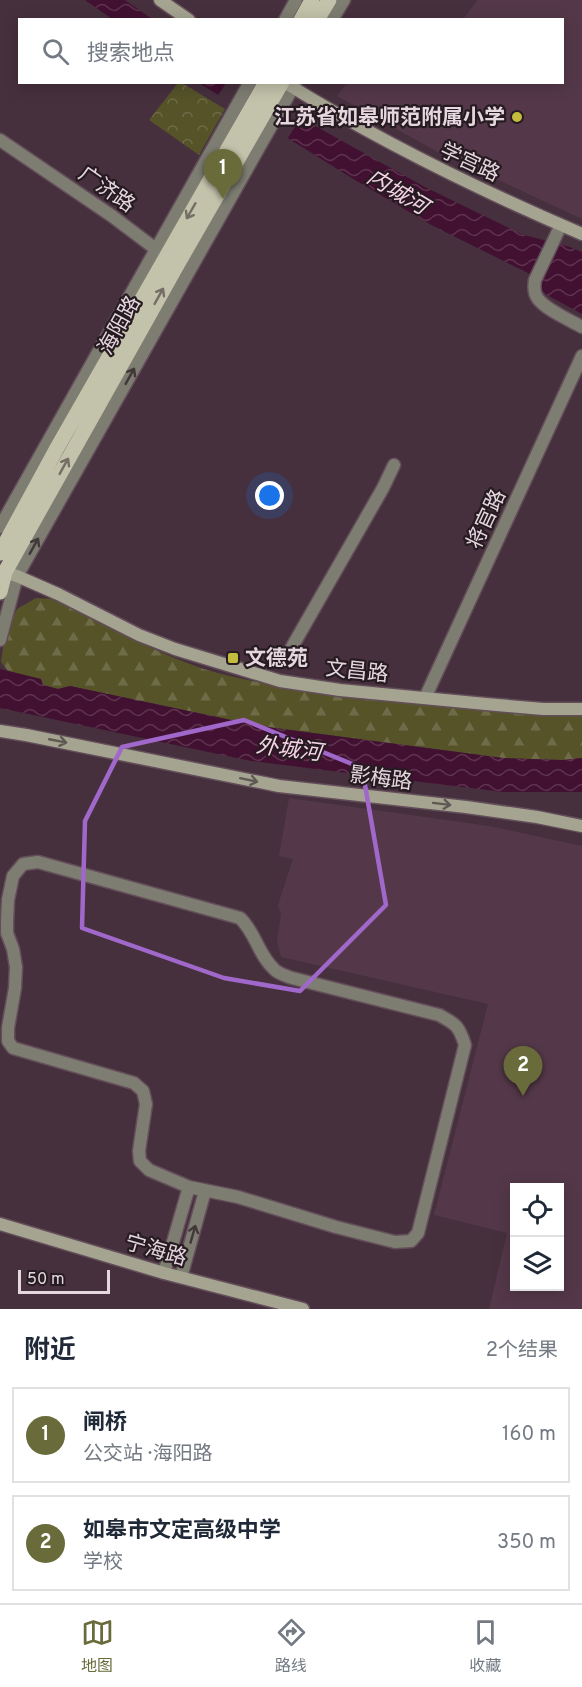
<!DOCTYPE html>
<html lang="zh">
<head>
<meta charset="utf-8">
<style>
  body { margin:0; font-family:Overpass,"Noto Sans SC",sans-serif; background:#f6f6f7; color:#1f2937 }
  .controls { position:absolute; right:18px; bottom:18px; display:grid; overflow:hidden; border-radius:0px; box-shadow:0 3px 15px #0003 }
  .controls button { width:54px; height:54px; display:grid; place-items:center; padding:0; border:0; border-bottom:2px solid #e0e1e3; background:#fff; color:#1f2937; font:30px sans-serif }
  .scale { position:absolute; left:18px; bottom:15px; width:92px; box-sizing:border-box; padding-left:6px; border:3px solid #e6d7df; border-top:0; font-size:16px; line-height:21px; white-space:nowrap; color:#e6d7df; -webkit-text-stroke:4px #261b21; paint-order:stroke }
  .you { position:absolute; left:270px; top:496px; width:21px; height:21px; margin:-15px; border:4px solid #fff; border-radius:50%; background:#1a73e8; box-shadow:0 0 0 9px #1a73e833 }
  .badge { display:grid; place-items:center; width:39px; height:39px; border-radius:50%; background:#696b3a; color:#fff; font-size:20px; font-weight:700 }
  .pin { position:absolute; translate:-50% -50px; filter:drop-shadow(0 2px 3px #0008) }
  .pin::after { content:''; position:absolute; top:32px; width:21px; height:18px; background:inherit; clip-path:polygon(0 0,100% 0,50% 100%) }
  .list { margin:0; padding:0; list-style:none }
  h2 { display:flex; justify-content:space-between; align-items:center; height:78px; margin:0; padding:0 24px; font-size:26px }
  h2 small { font-size:20px; font-weight:400; color:#747a83 }
  .list li { display:grid; grid-template-columns:39px 1fr auto; gap:18px; align-items:center; box-sizing:border-box; height:96px; margin:0 12px 12px; padding:0 12px; border:2px solid #e0e1e3; border-radius:0px }
  .list b { display:block; font-size:22px; white-space:nowrap }
  .list p { margin:0; font-size:20px; white-space:nowrap; color:#747a83 }
  .list em { font-size:20px; font-style:normal; color:#747a83 }
  .icon { flex:none; width:33px; height:33px; fill:none; stroke:currentColor; stroke-width:2; stroke-linecap:round; stroke-linejoin:round }
  .map { position:relative; flex:none; width:582px; height:1309px; overflow:hidden }
  .search { position:absolute; background:#fff; box-shadow:0 3px 15px #0003; left:18px; right:18px; top:18px; height:66px; display:flex; align-items:center; gap:15px; box-sizing:border-box; padding:0 21px; border-radius:0px; color:#747a83; font-size:22px }
  .sheet { height:294px; background:#fff }
  nav { display:flex; justify-content:space-around; align-items:center; box-sizing:border-box; height:84px; border-top:2px solid #e0e1e3; background:#fff; font-size:16px; color:#747a83 }
  nav a { display:grid; justify-items:center; gap:3px }
  nav .on { color:#696b3a }
  .map>svg:first-child { display:block }
  .built { fill:#543849; fill-rule:evenodd }
  .forest { fill:url(#forest-firs) }
  .park { fill:url(#park-crowns) }
  .water { fill:url(#water-waves) }
  .pier { fill:#46303d }
  .lines { fill:none; stroke-linecap:round; stroke-linejoin:round }
  .street-casing { stroke:#634e5a; stroke-width:15 }
  .secondary-casing { stroke:#634e5a; stroke-width:15 }
  .primary-casing { stroke:#634e5a; stroke-width:18 }
  .street { stroke:#7e7d72; stroke-width:12 }
  .secondary { stroke:#a5a491; stroke-width:12 }
  .primary { stroke:#c3c2aa; stroke-width:15 }
  .oneway { stroke:#746e66 }
  .oneway2 { stroke:#403839 }
  .oneway3 { stroke:#5f5953 }
  .marked { fill:none; stroke:#a068ca; stroke-width:4.5; stroke-linejoin:round }
  .poi-dot { fill:#c4bc3e; stroke:#261b21; stroke-width:2 }
  .labels { text-anchor:middle; stroke-width:4.5; stroke-linejoin:round; paint-order:stroke }
  .poi-label { font-size:21px; font-weight:bold; fill:#e6d7df; stroke:#261b21; text-anchor:end }
  .street-label { font-size:21px; fill:#e6d7df; stroke:#261b21 }
  .water-label { font-size:22px; font-style:italic; fill:#f6d3e7; stroke:#261b21 }
</style>
</head>
<body>
<div class="map">
<svg width="582" height="1309" viewBox="0 0 582 1309">
  <defs>
    <pattern id="forest-firs" width="22" height="20" patternUnits="userSpaceOnUse" patternTransform="scale(1.5)"><rect width="22" height="20" fill="#565329"/><path d="M5 1l3.5 6h-7zM16 11l3.5 6h-7z" fill="#6e6b48"/></pattern>
    <pattern id="park-crowns" width="20" height="18" patternUnits="userSpaceOnUse" patternTransform="scale(1.5)"><rect width="20" height="18" fill="#565329"/><path d="M2 6a3 3 0 1 1 6 0M12 15a3 3 0 1 1 6 0" fill="none" stroke="#6e6b48"/></pattern>
    <pattern id="water-waves" width="16" height="10" patternUnits="userSpaceOnUse" patternTransform="scale(1.5)"><rect width="16" height="10" fill="#421132"/><path d="M0 5q4-4 8 0t8 0" fill="none" stroke="#5d334f"/></pattern>
  </defs>
  <rect width="100%" height="100%" fill="#46303d"/>
  <path class="built" d="M 478,0 L 582,0 L 582,219 L 436,151 L 337,96 L 347,83 L 562,82 L 562,20 L 463,19 Z
    M 289,798 L 489,826 L 582,846 L 582,1309 L 489,1309 L 507,1233 L 434,1215 L 488,1004 L 281,957 L 277,942 L 281,914 L 278,905 L 293,859 L 279,856 ZM 514,1188 L 560,1188 L 560,1286 L 514,1286 Z"/>
  <path class="forest" d="M 36,598 L 52,599 C 99,622 155,653 204,669 C 260,686 317,691 374,697 C 443,704 513,710 582,716 L 582,758 L 562,760 L 503,758 L 260,726 L 70,686 L 58,689 L 43,685 L 40,679 L 8,671 L 1,662 L 5,633 L 17,609 Z"/>
  <path class="park" d="M 178,83 L 182,83 L 225,109 L 199,155 L 149,120 Z"/>
  <path class="water" d="M 85,0 L 125,0 L 152,19 L 112,19 Z
    M 199,83 L 238,83 L 425,187 L 521,234 L 570,247 L 582,252 L 582,314 L 547,295 L 539,288 L 540,279 L 433,226 L 355,180 Z
    M 0,669 L 41,679 L 43,685 L 58,689 L 70,686 L 260,726 L 503,758 L 562,760 L 582,758 L 582,792 L 503,792 L 251,761 L 0,708 Z"/>
  <path class="pier" d="M 244,82 L 302,116 L 286,141 L 217,97 L 226,83 Z"/>
  <g class="lines">
    <defs>
      <path id="street" d="M 285,20 L 296,0
        M 332,20 L 344,0
        M 0,140 L 112,216 L 161,253
        M 561,225 L 535,280 C 534,286 534,294 538,299 C 548,311 568,319 582,327
        M 0,527 L 250,82
        M 0,640 L 17,576 L 296,82
        M 292,647 L 383,488 L 394,465
        M 425,698 L 582,356
        M 38,862 L 240,918 C 256,933 258,955 275,970 C 279,974 287,976 292,978 L 439,1015 C 456,1024 459,1026 465,1045 L 418,1233 L 411,1241 L 395,1242 L 336,1227 L 238,1197 L 189,1187 L 149,1170 L 140,1161 L 139,1151 L 146,1104 L 143,1091 L 134,1083 L 13,1048 L 8,1041 L 8,1028 L 15,988 L 16,967 L 13,949 L 7,933 L 7,922 L 8,900 L 13,876 L 23,864 Z
        M 164,1273 L 189,1187
        M 181,1277 L 205,1191"/>
      <path id="secondary" d="M 160,0 L 189,20
        M 284,82 C 379,141 479,190 582,234
        M 0,571 L 17,576 L 58,594 L 139,635 L 175,649 L 280,681 L 340,690 L 486,704 L 543,709 L 582,709
        M 0,731 L 26,735 L 279,786 L 466,807 L 537,817 L 582,826
        M 0,1224 L 164,1273 L 303,1309"/>
      <path id="primary" d="M 301,20 L 312,0
        M 317,20 L 329,0
        M 0,553 L 57,448 L 266,82
        M 0,592 L 5,572 L 176,267 L 282,82"/>
    </defs>
    <use href="#street" class="street-casing"/>
    <use href="#secondary" class="secondary-casing"/>
    <use href="#primary" class="primary-casing"/>
    <use href="#street" class="street"/>
    <use href="#secondary" class="secondary"/>
    <use href="#primary" class="primary"/>
  </g>
  <defs><path id="oneway-shaft" d="M-6 0H5M1.5-3L5.5 0L1.5 3" fill="none" stroke-width="1.6" stroke-linecap="round" stroke-linejoin="round" transform="scale(1.5)"/></defs>
  <g class="oneway">
    <use href="#oneway-shaft" transform="translate(191 211) rotate(120)"/>
    <use href="#oneway-shaft" transform="translate(159 296) rotate(-61)"/>
    <use href="#oneway-shaft" transform="translate(64 466) rotate(-61)"/>
  </g>
  <g class="oneway2">
    <use href="#oneway-shaft" transform="translate(130 376) rotate(-61)"/>
    <use href="#oneway-shaft" transform="translate(34 546) rotate(-61)"/>
    <use href="#oneway-shaft" transform="translate(193 1234) rotate(-74)"/>
  </g>
  <g class="oneway3">
    <use href="#oneway-shaft" transform="translate(58 741) rotate(11)"/>
    <use href="#oneway-shaft" transform="translate(249 780) rotate(12)"/>
    <use href="#oneway-shaft" transform="translate(442 804) rotate(7)"/>
  </g>
  <path class="marked" d="M 244,720 L 362,768 L 386,905 L 300,991 L 224,978 L 82,928 L 85,821 L 122,747 Z"/>
  <g class="poi-dot">
    <circle cx="517" cy="117" r="6"/>
    <rect x="227" y="652" width="12" height="12" rx="3"/>
  </g>
  <g class="labels">
    <g class="poi-label">
      <text x="505" y="124">江苏省如皋师范附属小学</text>
      <text x="245" y="665" text-anchor="start">文德苑</text>
    </g>
    <g class="street-label">
      <text transform="translate(470 162) rotate(25)" y="7">学宫路</text>
      <text transform="translate(107 189) rotate(35)" y="7">广济路</text>
      <text transform="translate(119 325) rotate(-61)" y="7">海阳路</text>
      <text transform="translate(486 519) rotate(-65)" y="7">将官路</text>
      <text transform="translate(357 671) rotate(6)" y="7">文昌路</text>
      <text transform="translate(381 778) rotate(7)" y="7">影梅路</text>
      <text transform="translate(156 1250) rotate(16)" y="7">宁海路</text>
    </g>
    <g class="water-label">
      <text transform="translate(398 191) rotate(31)" y="8">内城河</text>
      <text transform="translate(289 748) rotate(7)" y="8">外城河</text>
    </g>
  </g>
</svg>
<div class="controls">
<button><svg class="icon" aria-label="locate" viewBox="0 0 24 24"><circle cx="12" cy="12" r="6"/><path d="M12 2v4M12 18v4M2 12h4M18 12h4"/></svg></button>
<button><svg class="icon" aria-label="layers" viewBox="0 0 24 24"><path d="M12 4l9 5-9 5-9-5zM3 14l9 5 9-5"/></svg></button>
</div>
<div class="scale">50 m</div>
<div class="you"></div>
<div class="pin badge" style="left:223px;top:199px">1</div>
<div class="pin badge" style="left:523px;top:1096px">2</div>
<div class="search"><svg class="icon" aria-label="search" viewBox="0 0 24 24"><circle cx="10" cy="10" r="6"/><path d="M15 15l6 6"/></svg>搜索地点</div>
</div>
<section class="sheet">
<h2>附近<small>2个结果</small></h2>
<ul class="list">
<li><span class="badge">1</span><div><b>闸桥</b><p>公交站 · 海阳路</p></div><em>160 m</em></li>
<li><span class="badge">2</span><div><b>如皋市文定高级中学</b><p>学校</p></div><em>350 m</em></li>
</ul>
</section>
<nav>
<a class="on"><svg class="icon" aria-label="map" viewBox="0 0 24 24"><path d="M3 6l6-2 6 2 6-2v14l-6 2-6-2-6 2zM9 4v14M15 6v14"/></svg>地图</a>
<a><svg class="icon" aria-label="directions" viewBox="0 0 24 24"><path d="M12 3l9 9-9 9-9-9zM9 14v-3h6M13 9l2 2-2 2"/></svg>路线</a>
<a><svg class="icon" aria-label="saved" viewBox="0 0 24 24"><path d="M7 4h10v16l-5-4-5 4z"/></svg>收藏</a>
</nav>
</body>
</html>
